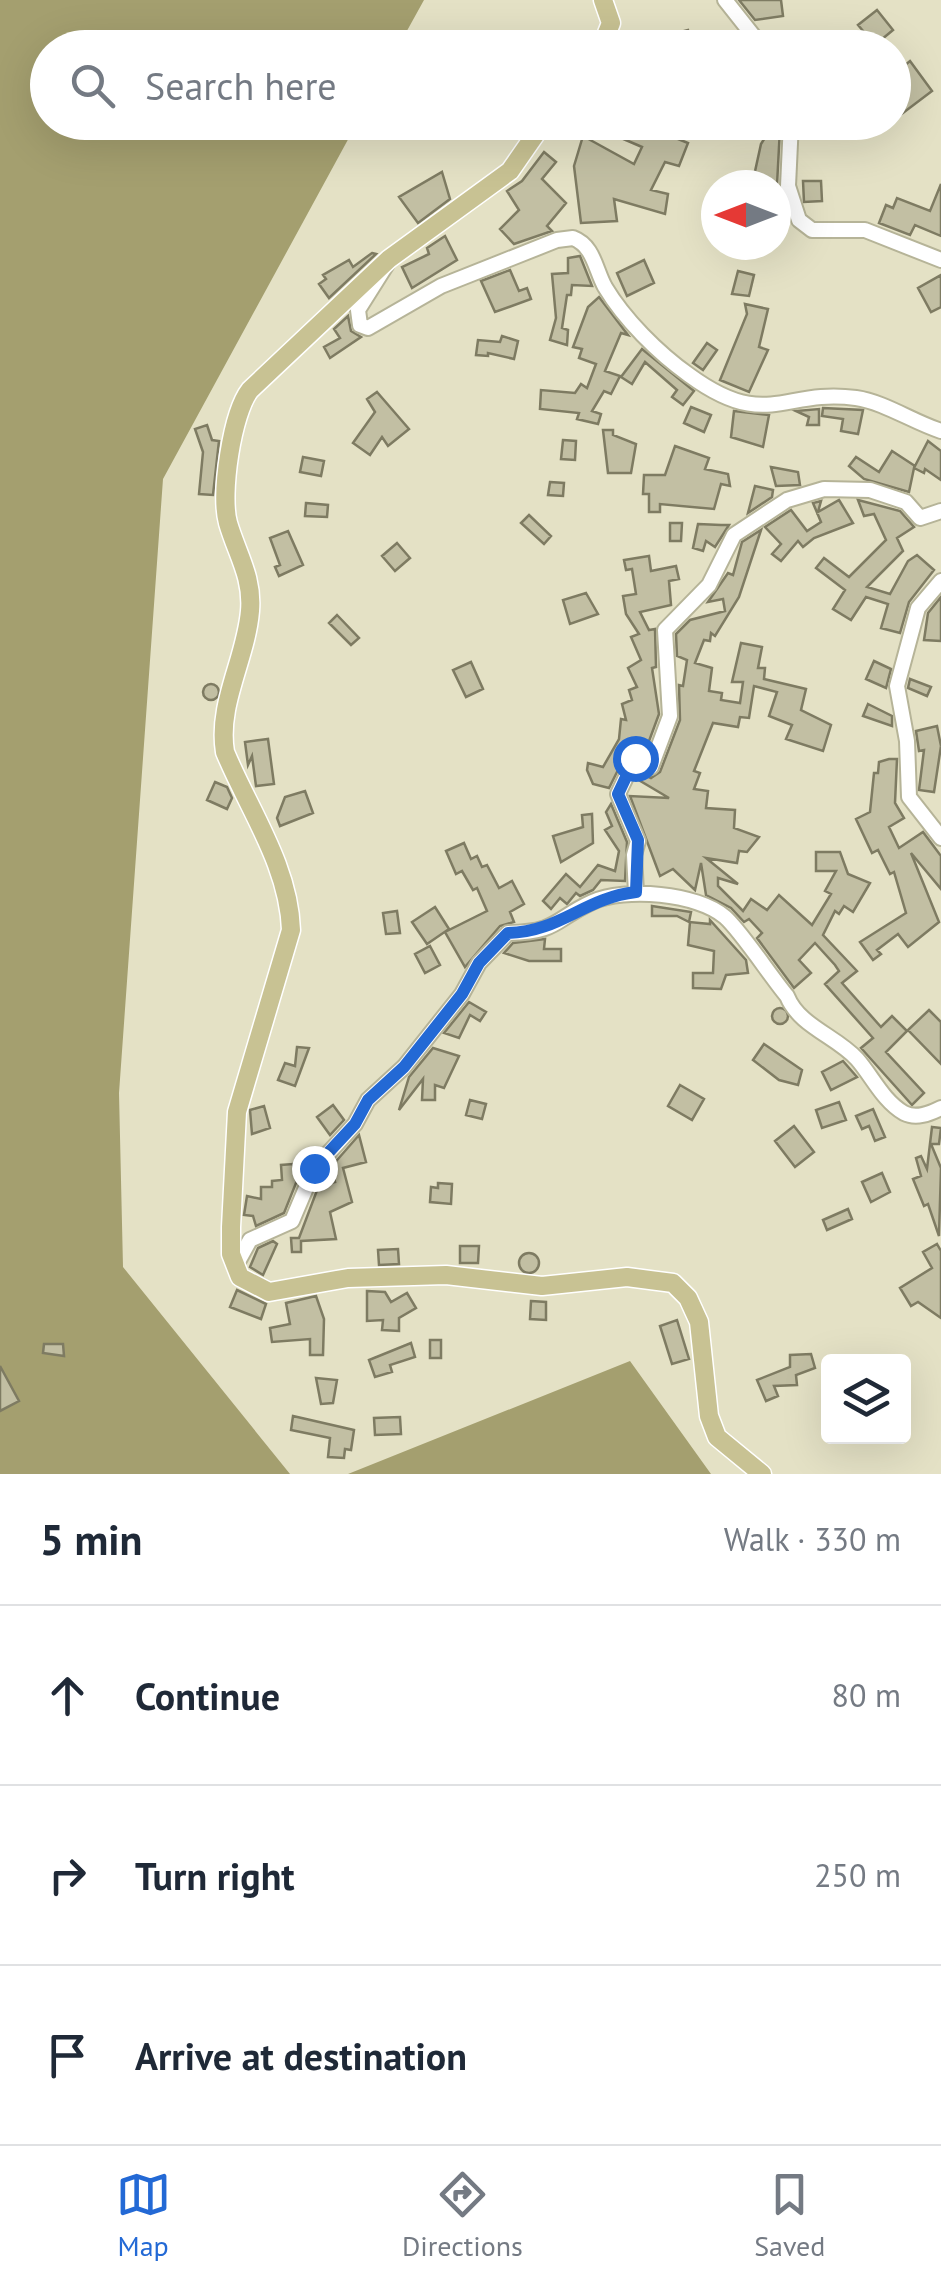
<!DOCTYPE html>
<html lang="en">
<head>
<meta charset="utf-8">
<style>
  body { margin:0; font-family:"PT Sans",sans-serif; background:#f2f2f3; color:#1f2937 }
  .controls { position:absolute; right:30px; bottom:30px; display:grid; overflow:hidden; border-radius:10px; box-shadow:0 10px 40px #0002 }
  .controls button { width:90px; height:90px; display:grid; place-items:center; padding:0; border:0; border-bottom:2px solid #e0e1e3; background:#fff; color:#1f2937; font:50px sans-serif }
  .compass { position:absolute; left:701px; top:170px; width:90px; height:90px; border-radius:50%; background:#fff; box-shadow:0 10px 40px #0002; rotate:270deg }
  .stop { position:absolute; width:30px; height:30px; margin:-22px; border:8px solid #2369d5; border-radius:50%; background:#fff }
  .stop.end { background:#2369d5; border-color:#fff; box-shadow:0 2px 10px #0008 }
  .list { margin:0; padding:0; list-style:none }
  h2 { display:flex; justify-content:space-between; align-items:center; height:130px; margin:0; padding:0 40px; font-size:42px }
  h2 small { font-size:32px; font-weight:400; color:#747a83 }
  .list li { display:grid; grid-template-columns:65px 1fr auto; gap:30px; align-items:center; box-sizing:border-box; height:180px; padding:0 40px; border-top:2px solid #e0e1e3 }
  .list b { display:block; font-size:38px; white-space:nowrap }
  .list em { font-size:32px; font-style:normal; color:#747a83 }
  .icon { flex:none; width:55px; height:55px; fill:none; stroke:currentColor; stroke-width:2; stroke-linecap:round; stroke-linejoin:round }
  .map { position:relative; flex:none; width:941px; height:1474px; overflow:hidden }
  .search { position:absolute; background:#fff; box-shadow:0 10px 40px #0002; left:30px; right:30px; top:30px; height:110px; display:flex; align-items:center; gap:25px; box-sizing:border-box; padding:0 35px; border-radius:55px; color:#747a83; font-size:38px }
  .sheet { height:670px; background:#fff }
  nav { display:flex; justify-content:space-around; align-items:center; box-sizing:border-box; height:140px; border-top:2px solid #e0e1e3; background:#fff; font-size:28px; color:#747a83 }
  nav a { display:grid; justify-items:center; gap:5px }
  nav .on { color:#2369d5 }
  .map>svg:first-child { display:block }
  .forest { fill:#a49f6f }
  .building { fill:#c2bfa3; stroke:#7e7b62; stroke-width:2.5 }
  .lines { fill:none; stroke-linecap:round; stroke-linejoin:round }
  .minor-casing { stroke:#b6b498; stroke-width:18 }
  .major-casing { stroke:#fff; stroke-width:21 }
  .minor { stroke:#fff; stroke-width:14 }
  .major { stroke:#c8c293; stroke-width:18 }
  .route { stroke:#2369d5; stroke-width:12 }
</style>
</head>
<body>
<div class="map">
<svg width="941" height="1474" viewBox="0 0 941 1474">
  <rect width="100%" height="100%" fill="#e4e1c5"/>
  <path class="forest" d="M 0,0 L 424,0 L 398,47 L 48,48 L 48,122 L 357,123 L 163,479 L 119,1093 L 123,1267 L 290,1474 L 0,1474 Z
    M 630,1361 L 711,1474 L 348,1474 Z"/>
  <path class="building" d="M 739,0 L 781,0 L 783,16 L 755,20 Z
    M 877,10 L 893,30 L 875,45 L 858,25 Z
    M 688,30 L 693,48 L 672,48 L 669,35 Z
    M 910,61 L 932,91 L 899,116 L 894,108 L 894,74 Z
    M 584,122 L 683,125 L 678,139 L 688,143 L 679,166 L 665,162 L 651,190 L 668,194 L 665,214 L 614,199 L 617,221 L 581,223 L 574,166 L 583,136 L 634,164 L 642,147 Z
    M 771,128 L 780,128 L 777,185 L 752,185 L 761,144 Z
    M 544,152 L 556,162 L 542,179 L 566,203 L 547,226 L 552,231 L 514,244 L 500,229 L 519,210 L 507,191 L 522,181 Z
    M 442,172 L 450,199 L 418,223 L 399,197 Z
    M 803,181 L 821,181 L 822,201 L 804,202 Z
    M 941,184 L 941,236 L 915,225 L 910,235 L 879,223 L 886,205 L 893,208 L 897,198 L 930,211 Z
    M 445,236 L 457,260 L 412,288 L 402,267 L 429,254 L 427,248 Z
    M 372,253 L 376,254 L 329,298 L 319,284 L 326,279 L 323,275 L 349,260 L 353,267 Z
    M 580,256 L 592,286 L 572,285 L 571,295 L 567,295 L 562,328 L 568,330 L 567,345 L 550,340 L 556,318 L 552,274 L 568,273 L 568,258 Z
    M 644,260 L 654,283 L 627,296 L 617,273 Z
    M 510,270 L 519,291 L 527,288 L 531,299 L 495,312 L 481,281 Z
    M 738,271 L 754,275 L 749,296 L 732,294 Z
    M 941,275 L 941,307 L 931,312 L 918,288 Z
    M 599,297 L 628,335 L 621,333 L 605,371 L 620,376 L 611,394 L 604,391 L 592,411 L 601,414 L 598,424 L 577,419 L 579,413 L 540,409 L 541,390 L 575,393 L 581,384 L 587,388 L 596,364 L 579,358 L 582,349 L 573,347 L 588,307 Z
    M 745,304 L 768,309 L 759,347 L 768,350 L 749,392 L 720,380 L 747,314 Z
    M 348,316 L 351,331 L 361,337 L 330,358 L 324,347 L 340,338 L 334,329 Z
    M 502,336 L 518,341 L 514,359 L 488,353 L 488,356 L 476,355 L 478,340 L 500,342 Z
    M 707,343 L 717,350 L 703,370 L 693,363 Z
    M 642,349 L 694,391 L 683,405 L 672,397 L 677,390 L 645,362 L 632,384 L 621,377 Z
    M 377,392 L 409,429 L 388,446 L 382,437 L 370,455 L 353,443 L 375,412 L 367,399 Z
    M 691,407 L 711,415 L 704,432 L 684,423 Z
    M 823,408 L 863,410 L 858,434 L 841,431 L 843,419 L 822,416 Z
    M 819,409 L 819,425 L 807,425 L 809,417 L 796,411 Z
    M 734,411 L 769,415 L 763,447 L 731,437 Z
    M 207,425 L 212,440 L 219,441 L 213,495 L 199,494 L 203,452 L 195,429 Z
    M 603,430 L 613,430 L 613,435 L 636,444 L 631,473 L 608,473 Z
    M 563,440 L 576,441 L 575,460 L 561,459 Z
    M 928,441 L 941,451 L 941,480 L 925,469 L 924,473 L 914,468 L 909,492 L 864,479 L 849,466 L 856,457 L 879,472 L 892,451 L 915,466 Z
    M 675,446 L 709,458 L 705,469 L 728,474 L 730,486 L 721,484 L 714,509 L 660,504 L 660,512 L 649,512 L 649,494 L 643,494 L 644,475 L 665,475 Z
    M 303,457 L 324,461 L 321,476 L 300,472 Z
    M 771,467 L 798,472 L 800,485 L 776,486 Z
    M 550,482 L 564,483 L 563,496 L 548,495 Z
    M 755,486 L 773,490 L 772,497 L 748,513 Z
    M 839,500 L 853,523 L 814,538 L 803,547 L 798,541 L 781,561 L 772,554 L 781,544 L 765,527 L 791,510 L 807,531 L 821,522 L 813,503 L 821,501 L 818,512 Z
    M 858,500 L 900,511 L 914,527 L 897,538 L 903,551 L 867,587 L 890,594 L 908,561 L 917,555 L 934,570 L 909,602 L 900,633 L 881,628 L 888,604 L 866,597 L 851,620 L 833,609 L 845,590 L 816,568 L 824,558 L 849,577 L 886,540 L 874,514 L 864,516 Z
    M 306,503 L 328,505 L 327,517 L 305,516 Z
    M 529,515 L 551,536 L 544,544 L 521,523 Z
    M 670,523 L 682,523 L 681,541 L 670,541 Z
    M 698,524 L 721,525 L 729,525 L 715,547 L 706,541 L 703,551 L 693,548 Z
    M 761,530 L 739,597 L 715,636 L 711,633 L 710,641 L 704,640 L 695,663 L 712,668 L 709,691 L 722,693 L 721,700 L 740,703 L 743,682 L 732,682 L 741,643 L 762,647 L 758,668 L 765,668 L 764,679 L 806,689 L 801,710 L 831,725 L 823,751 L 786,739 L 792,725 L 769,716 L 777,692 L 754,686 L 749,718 L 740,717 L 738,727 L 713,723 L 694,771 L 700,773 L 694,789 L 708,791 L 706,808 L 735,810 L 734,828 L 759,837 L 747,852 L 739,851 L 737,863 L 706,858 L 738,884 L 718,878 L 718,886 L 743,911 L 751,899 L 767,910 L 779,895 L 812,925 L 831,894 L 825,891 L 836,871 L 816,871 L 816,852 L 840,852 L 848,874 L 870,883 L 853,912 L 844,906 L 839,914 L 835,911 L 823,935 L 857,971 L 842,983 L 881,1027 L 892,1016 L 907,1031 L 886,1052 L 924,1093 L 912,1105 L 861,1048 L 873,1038 L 825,984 L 839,971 L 835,965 L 815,943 L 799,960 L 811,973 L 794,988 L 757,938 L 762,933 L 749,919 L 744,922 L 731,908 L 706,895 L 701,863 L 695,890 L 673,869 L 660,876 L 630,796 L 669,798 L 637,779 L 640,773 L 651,778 L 660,772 L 680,720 L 679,685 L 683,686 L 687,660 L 677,656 L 676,634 L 690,620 L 725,611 L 723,599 L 708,602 L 728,573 L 733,575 L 742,542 Z
    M 288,531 L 303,565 L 279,576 L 275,567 L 280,565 L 270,538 Z
    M 397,543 L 410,558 L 395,571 L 382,556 Z
    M 649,556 L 651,571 L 676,566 L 679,579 L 669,581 L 671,605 L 640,612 L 649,630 L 655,629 L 656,667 L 652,668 L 659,714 L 645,752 L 628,750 L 609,788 L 593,784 L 587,770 L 588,763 L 603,767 L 619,739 L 621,719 L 626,720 L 622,704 L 632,700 L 629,690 L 637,687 L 628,668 L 641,660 L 631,637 L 639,634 L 626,614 L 623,596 L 636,594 L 632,569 L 626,570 L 624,560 Z
    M 586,593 L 598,614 L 570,624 L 563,600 Z
    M 941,597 L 941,641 L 924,640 L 928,613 Z
    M 337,615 L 359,638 L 351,645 L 329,623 Z
    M 874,661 L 891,669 L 886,688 L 866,679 Z
    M 471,662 L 483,689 L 466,697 L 453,670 Z
    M 910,679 L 931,687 L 927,696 L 908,688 Z
    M203 692a8 8 0 1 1 16 0a8 8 0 1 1-16 0Z
    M 868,704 L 892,716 L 892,726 L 863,716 Z
    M 937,726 L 941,746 L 934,792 L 919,790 L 924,750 L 919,751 L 916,731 Z
    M 268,739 L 274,784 L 256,786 L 252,756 L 248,765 L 245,742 Z
    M 889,759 L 897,759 L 895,803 L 904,818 L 889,827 L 899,848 L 923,832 L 941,856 L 941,889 L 911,853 L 939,922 L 908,947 L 898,934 L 877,950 L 881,954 L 873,960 L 860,942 L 906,913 L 894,872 L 890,874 L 878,850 L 872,853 L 856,819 L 870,812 L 874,773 L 878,773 L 879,762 Z
    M 215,782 L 227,787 L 232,798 L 227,809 L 207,800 Z
    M 305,791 L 313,813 L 280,826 L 277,818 L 285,797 Z
    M 611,804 L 627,842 L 625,881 L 601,880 L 593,890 L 580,896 L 576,893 L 567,904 L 560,898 L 551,909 L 543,901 L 566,874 L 580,887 L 598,865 L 615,871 L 619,851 L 605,830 L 612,826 L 606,812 Z
    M 592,814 L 593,843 L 561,862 L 553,836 L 583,827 L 582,815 Z
    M 464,843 L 471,859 L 477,856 L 482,867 L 487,865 L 499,888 L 512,881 L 524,904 L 510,912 L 514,922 L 500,926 L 465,967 L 445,932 L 487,911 L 477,888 L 473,890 L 462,871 L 456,874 L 446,851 Z
    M 652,906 L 691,912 L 689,922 L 677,916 L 652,916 Z
    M 435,907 L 449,929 L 427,944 L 412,922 Z
    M 397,911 L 400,933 L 386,934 L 383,913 Z
    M 710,920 L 746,960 L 748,973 L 726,975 L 721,989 L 693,988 L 693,973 L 713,973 L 714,951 L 688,945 L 690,922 L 710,924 Z
    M 545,939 L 544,949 L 561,949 L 561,961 L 529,961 L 504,953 L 513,943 Z
    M 430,946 L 440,965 L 425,973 L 415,954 Z
    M 469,1002 L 486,1012 L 480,1021 L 470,1015 L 459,1038 L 444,1033 Z
    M772 1016a8 8 0 1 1 16 0a8 8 0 1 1-16 0Z
    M 929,1010 L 941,1022 L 941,1064 L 908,1030 Z
    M 764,1044 L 802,1070 L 798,1085 L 779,1080 L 753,1060 Z
    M 297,1047 L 309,1048 L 295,1086 L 278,1080 L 285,1063 L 295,1066 Z
    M 433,1048 L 459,1056 L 444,1088 L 435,1085 L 435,1100 L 422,1100 L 423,1079 L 399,1110 L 409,1077 Z
    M 843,1061 L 857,1077 L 831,1090 L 822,1072 Z
    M 680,1085 L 704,1099 L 692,1120 L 668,1106 Z
    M 470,1100 L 486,1104 L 482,1119 L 466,1115 Z
    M 839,1102 L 846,1120 L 822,1128 L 816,1110 Z
    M 333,1105 L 344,1120 L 330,1135 L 317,1117 Z
    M 264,1106 L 270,1128 L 252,1134 L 250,1110 Z
    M 873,1109 L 885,1137 L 875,1141 L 869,1126 L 862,1129 L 856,1116 Z
    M 794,1126 L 814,1152 L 795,1167 L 775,1141 Z
    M 932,1127 L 941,1128 L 939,1144 L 931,1144 L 941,1168 L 939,1236 L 928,1204 L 924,1206 L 913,1179 L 921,1176 L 916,1158 L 921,1156 L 927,1169 Z
    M 359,1135 L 366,1162 L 343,1168 L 352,1202 L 330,1212 L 336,1239 L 301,1241 L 301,1252 L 292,1252 L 291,1238 L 299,1238 L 319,1185 L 335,1182 L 331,1167 Z
    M 293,1164 L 298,1178 L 284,1213 L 256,1226 L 253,1216 L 244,1215 L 247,1196 L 261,1199 L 261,1187 L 272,1187 L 272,1181 L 282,1180 L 281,1165 Z
    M 882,1173 L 890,1192 L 871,1202 L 862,1182 Z
    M 438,1183 L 452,1184 L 451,1204 L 430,1202 L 431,1187 L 438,1188 Z
    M 848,1209 L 852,1219 L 827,1230 L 823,1220 Z
    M 273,1241 L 277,1244 L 263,1275 L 250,1267 L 258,1248 Z
    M 937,1244 L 941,1251 L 941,1318 L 918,1302 L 911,1306 L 900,1288 L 932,1268 L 923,1252 Z
    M 460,1246 L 479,1246 L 478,1263 L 460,1263 Z
    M 398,1249 L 399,1264 L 379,1265 L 378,1250 Z
    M519 1263a10 10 0 1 1 20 0a10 10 0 1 1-20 0Z
    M 237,1290 L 266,1304 L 261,1319 L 230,1307 Z
    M 367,1291 L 385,1292 L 391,1302 L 407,1293 L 416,1308 L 399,1318 L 399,1331 L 382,1330 L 383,1320 L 367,1321 Z
    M 316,1296 L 324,1319 L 323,1355 L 310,1355 L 310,1339 L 272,1342 L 270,1328 L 290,1324 L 286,1303 Z
    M 531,1301 L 546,1302 L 546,1320 L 530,1319 Z
    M 677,1320 L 689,1359 L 672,1364 L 660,1326 Z
    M 430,1340 L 441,1340 L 441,1358 L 430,1358 Z
    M 411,1343 L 415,1357 L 390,1365 L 392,1372 L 375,1377 L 369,1360 Z
    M 44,1344 L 63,1344 L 64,1356 L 43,1353 Z
    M 811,1354 L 815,1368 L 796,1375 L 797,1385 L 774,1386 L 778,1396 L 766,1401 L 757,1380 L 790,1367 L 790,1355 Z
    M 0,1366 L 19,1401 L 0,1411 Z
    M 316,1378 L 337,1380 L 333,1403 L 321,1404 Z
    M 293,1416 L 354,1430 L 351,1450 L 345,1449 L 344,1458 L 328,1457 L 330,1438 L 291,1430 Z
    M 400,1417 L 401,1434 L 375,1435 L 374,1418 Z"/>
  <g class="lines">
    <defs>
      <path id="minor" d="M 725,0 L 763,48
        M 791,122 L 788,186 L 799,220 L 812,230 L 865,230 L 941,260
        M 387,264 L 358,310 L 360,325 L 368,328 L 441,286 L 557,240 L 573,238 C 594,246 595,269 605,287 C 624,319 658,353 689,375 C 767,432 783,388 856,398 C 884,402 913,422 941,431
        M 941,581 L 918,608 L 897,686 L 907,741 L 909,797 L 941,838
        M 636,892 L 634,855 L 638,841 L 618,794 L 635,758 L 651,767 L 670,716 L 665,630 L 709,585 L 734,535 L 787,500 L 824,489 L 870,490 L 906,502 L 920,518 L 941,511
        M 235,1267 L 250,1240 L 292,1221 L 314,1169 L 355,1124 L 368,1100 L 404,1067 L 462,994 L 479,963 L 508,933 C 559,932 553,920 592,902 C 625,887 697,893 725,917 C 741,931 771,977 787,996 C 799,1026 836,1036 857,1059 C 872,1076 883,1101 904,1113 C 916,1119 929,1114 941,1108"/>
      <path id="major" d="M 601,48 L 611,23 L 603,0
        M 544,122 L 510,171 L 389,259 L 250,390 C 232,413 220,494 228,523 C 237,554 253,577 250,611 C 246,659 217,704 225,752 C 249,810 289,866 291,930 L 237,1112 L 231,1227 L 231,1254 L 240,1277 L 269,1292 L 348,1278 L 446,1275 L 542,1286 L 627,1277 L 673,1283 L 688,1298 L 699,1322 L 709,1416 L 717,1437 L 762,1474"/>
    </defs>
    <use href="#minor" class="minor-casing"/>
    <use href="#major" class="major-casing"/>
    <use href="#minor" class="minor"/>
    <use href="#major" class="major"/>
  </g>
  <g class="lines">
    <path class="route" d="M 314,1168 L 355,1124 L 368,1100 L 404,1067 L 462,994 L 479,963 L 508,933 C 560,932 584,898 636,892 L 638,840 L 618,794 L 635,758"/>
  </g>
</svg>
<div class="controls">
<button><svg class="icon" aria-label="layers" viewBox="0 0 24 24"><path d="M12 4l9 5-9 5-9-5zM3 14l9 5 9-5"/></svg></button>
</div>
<svg class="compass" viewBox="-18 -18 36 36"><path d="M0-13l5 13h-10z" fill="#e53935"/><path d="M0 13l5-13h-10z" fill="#747a83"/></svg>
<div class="stop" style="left:635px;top:758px"></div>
<div class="stop end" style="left:314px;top:1168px"></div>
<div class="search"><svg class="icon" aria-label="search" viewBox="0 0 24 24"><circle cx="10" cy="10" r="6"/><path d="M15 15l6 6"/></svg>Search here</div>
</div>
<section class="sheet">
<h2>5 min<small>Walk · 330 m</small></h2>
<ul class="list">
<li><svg class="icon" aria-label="ahead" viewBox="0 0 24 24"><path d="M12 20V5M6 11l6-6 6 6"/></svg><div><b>Continue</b></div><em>80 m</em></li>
<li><svg class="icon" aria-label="right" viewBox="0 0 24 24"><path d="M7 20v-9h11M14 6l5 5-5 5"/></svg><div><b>Turn right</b></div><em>250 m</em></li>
<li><svg class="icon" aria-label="arrive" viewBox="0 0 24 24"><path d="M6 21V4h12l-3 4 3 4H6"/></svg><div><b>Arrive at destination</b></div></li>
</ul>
</section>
<nav>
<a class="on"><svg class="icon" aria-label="map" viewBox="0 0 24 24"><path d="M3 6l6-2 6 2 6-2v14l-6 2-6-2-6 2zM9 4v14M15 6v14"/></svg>Map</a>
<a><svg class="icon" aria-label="directions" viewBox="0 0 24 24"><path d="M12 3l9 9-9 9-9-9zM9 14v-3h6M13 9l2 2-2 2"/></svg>Directions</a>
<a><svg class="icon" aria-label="saved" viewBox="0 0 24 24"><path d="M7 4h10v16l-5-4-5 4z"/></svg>Saved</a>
</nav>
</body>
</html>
